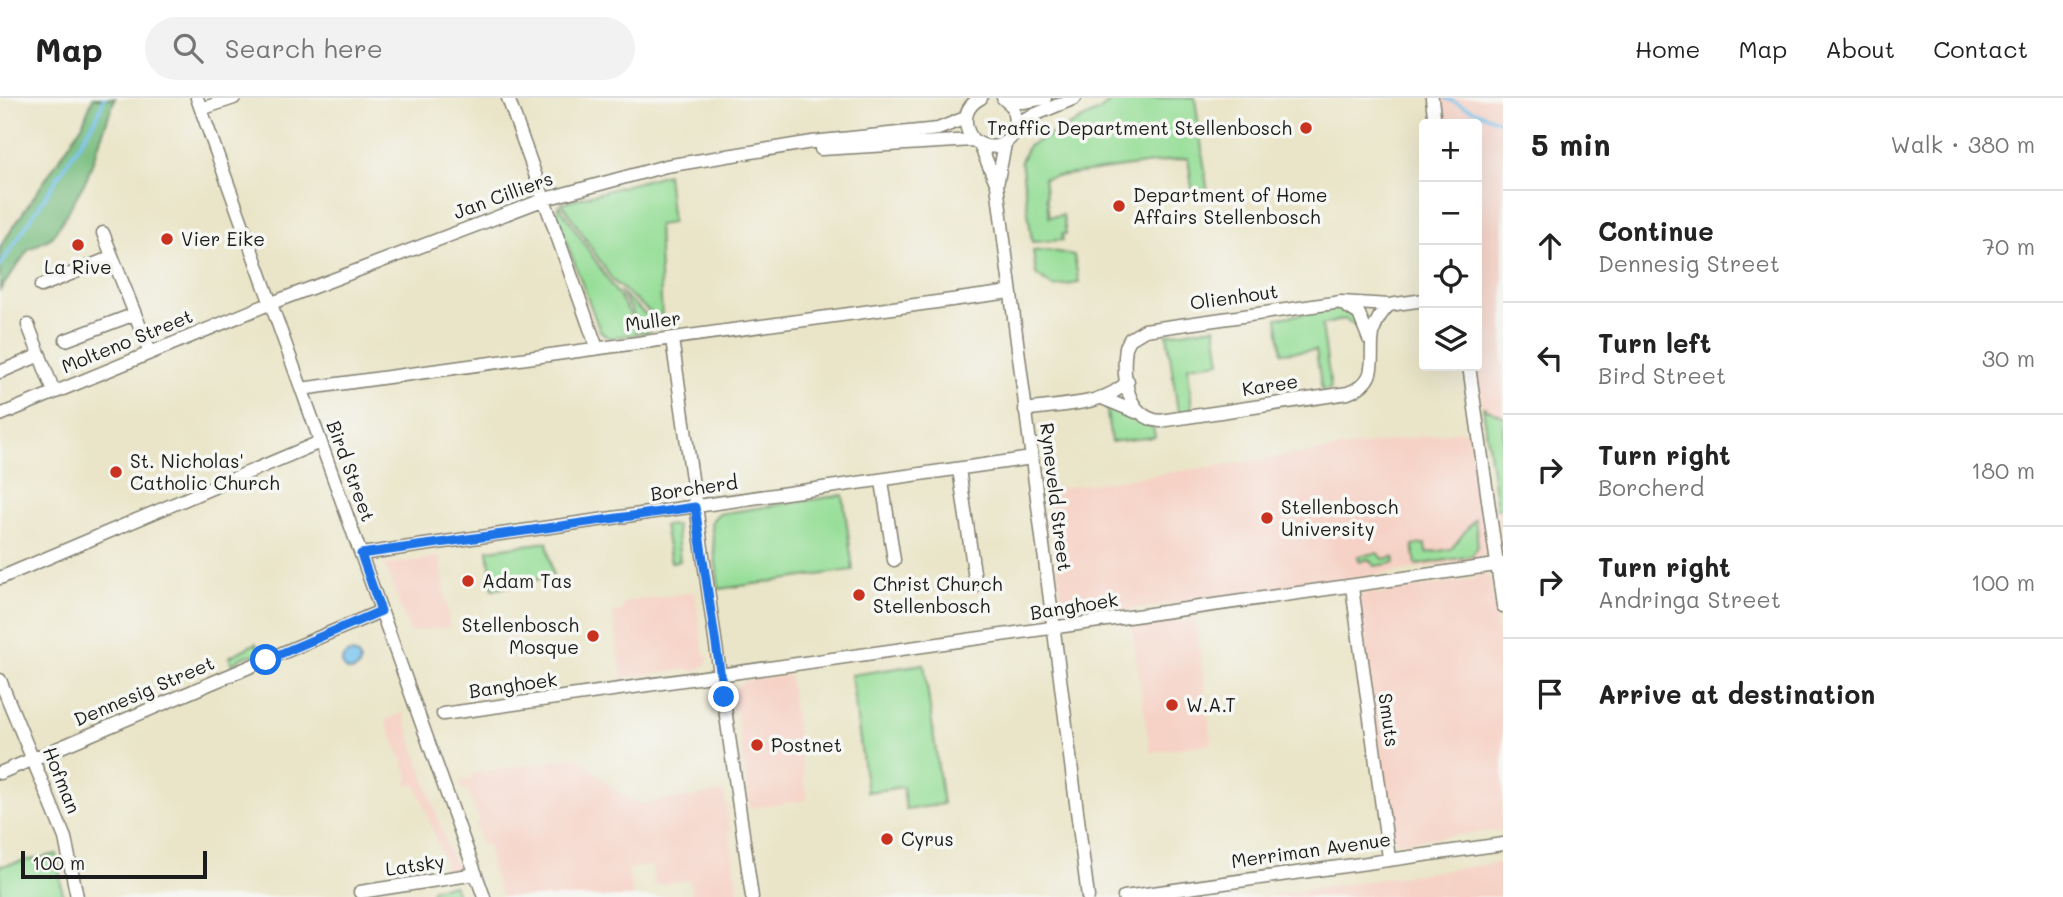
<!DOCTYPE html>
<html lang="en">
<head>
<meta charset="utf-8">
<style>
  body { margin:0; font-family:Mali,sans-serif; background:#f2f2f2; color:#222 }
  .controls { position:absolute; right:21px; top:21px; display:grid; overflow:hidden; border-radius:7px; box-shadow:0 7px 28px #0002 }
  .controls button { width:63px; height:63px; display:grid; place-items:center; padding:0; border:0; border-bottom:2px solid #e0e0e0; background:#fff; color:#222; font:35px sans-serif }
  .scale { position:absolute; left:21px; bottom:18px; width:186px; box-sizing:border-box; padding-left:7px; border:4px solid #1c1c1c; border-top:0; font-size:19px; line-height:24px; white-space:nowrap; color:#1c1c1c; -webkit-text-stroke:5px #f6f6f2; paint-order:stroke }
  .stop { position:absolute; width:21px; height:21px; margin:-16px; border:5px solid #1a73e8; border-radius:50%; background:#fff }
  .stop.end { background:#1a73e8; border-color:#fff; box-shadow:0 2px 7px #0008 }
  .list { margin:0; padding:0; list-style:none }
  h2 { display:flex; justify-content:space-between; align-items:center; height:91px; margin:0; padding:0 28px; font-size:30px }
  h2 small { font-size:23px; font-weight:400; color:#767676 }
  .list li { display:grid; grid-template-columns:46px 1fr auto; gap:21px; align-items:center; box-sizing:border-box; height:112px; padding:0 28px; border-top:2px solid #e0e0e0 }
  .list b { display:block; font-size:26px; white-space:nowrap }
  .list p { margin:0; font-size:23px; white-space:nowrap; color:#767676 }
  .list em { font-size:23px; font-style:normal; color:#767676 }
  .icon { flex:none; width:38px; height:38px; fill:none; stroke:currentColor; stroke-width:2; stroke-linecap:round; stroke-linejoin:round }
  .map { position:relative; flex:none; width:1503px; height:799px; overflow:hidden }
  header { display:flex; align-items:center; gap:42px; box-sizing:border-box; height:98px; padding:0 35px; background:#fff; border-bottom:2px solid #e0e0e0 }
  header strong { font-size:33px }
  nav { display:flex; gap:38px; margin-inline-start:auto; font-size:24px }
  .search { width:490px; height:63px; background:#f2f2f2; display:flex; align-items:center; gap:18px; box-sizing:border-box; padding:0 24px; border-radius:38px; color:#767676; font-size:26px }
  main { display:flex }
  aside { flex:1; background:#fff }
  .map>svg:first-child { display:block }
  .built { fill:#f6d1c5 }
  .green { fill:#97de98; stroke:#5a7d5a; stroke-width:2 }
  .forest { fill:#79bd80; stroke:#4a6c4e; stroke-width:2 }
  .water { fill:#73c1ee; stroke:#486e85; stroke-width:2 }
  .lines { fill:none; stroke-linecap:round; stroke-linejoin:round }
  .stream { stroke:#73c1ee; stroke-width:3.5 }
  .minor-casing { stroke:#838072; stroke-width:15 }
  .minor { stroke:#fff; stroke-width:12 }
  .route { stroke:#1a73e8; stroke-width:9 }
  .poi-dot { fill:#c8321e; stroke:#f6f6f2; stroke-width:2.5 }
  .labels { text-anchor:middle; stroke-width:7; stroke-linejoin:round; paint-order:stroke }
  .poi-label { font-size:19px; fill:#1c1c1c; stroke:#f6f6f2; text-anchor:start }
  .street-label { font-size:19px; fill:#1c1c1c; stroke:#f6f6f2 }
</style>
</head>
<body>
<header>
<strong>Map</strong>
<div class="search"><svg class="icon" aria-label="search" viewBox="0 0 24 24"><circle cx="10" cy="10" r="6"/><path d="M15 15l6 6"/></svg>Search here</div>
<nav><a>Home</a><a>Map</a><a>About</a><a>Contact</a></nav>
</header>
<main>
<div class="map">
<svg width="1503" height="799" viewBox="0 0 1503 799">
  <rect width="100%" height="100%" fill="#f6f6f2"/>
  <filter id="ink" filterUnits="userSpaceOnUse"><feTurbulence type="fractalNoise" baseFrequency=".0143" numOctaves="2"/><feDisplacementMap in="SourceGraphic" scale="14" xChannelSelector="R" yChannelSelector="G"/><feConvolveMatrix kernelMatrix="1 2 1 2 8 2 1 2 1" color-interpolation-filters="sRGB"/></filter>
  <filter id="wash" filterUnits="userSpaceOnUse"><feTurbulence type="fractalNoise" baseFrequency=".00686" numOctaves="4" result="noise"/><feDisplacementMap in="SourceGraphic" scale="28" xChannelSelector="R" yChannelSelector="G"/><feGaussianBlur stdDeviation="1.57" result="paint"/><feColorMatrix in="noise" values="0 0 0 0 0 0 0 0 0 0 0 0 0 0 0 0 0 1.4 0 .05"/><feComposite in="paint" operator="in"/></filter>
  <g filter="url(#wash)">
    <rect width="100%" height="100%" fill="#eae5c8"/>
    <path class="built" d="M 1438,0 L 1503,0 L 1503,450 L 1476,268 L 1477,26 L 1441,26 Z
      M 1468,332 L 1487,450 L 1484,460 L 1477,462 L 1073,520 L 1062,517 L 1058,511 L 1057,502 L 1061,496 L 1048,392 Z
      M 440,459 L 450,529 L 410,534 L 385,467 Z
      M 1479,476 L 1488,478 L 1491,482 L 1503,570 L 1503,732 L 1399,744 L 1391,736 L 1359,499 L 1370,492 L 1376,496 L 1474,481 Z
      M 695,494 L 704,556 L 709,559 L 705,568 L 693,574 L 689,571 L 622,580 L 613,514 L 621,513 L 625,504 Z
      M 1195,521 L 1212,646 L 1150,654 L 1132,530 Z
      M 789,577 L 807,702 L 750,710 L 736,612 L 731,611 L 731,595 L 744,583 Z
      M 403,615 L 452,763 L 459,767 L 461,772 L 440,776 L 445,766 L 416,686 L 407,687 L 406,684 L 410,681 L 385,622 Z
      M 578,659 L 614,691 L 639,706 L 724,694 L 739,799 L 692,799 L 690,782 L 654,787 L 652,767 L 628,771 L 633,799 L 502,799 L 491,768 L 490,756 L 487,746 L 482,747 L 475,726 L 480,724 L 468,692 L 463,692 L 460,683 L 473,681 L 471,676 Z
      M 1503,764 L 1503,799 L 1273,799 L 1276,796 Z"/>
    <path class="green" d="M 1115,0 L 1195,0 L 1208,96 L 1193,98 L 1188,60 L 1044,80 L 1049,119 L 1063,117 L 1066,136 L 1062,136 L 1063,142 L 1032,144 L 1021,63 L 1028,48 L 1099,13 Z
      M 667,76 L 672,125 L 658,127 L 662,224 L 613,183 L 562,105 Z
      M 559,107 L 629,214 L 638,236 L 609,240 L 600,233 L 559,124 L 557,114 Z
      M 1048,152 L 1074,157 L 1079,185 L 1053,189 L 1036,176 L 1033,153 Z
      M 619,193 L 660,229 L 641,236 L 632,212 Z
      M 1340,210 L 1354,217 L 1358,230 L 1345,221 L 1322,227 L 1331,291 L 1322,293 L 1316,252 L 1282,255 L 1277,220 Z
      M 1215,229 L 1220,264 L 1188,268 L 1192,312 L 1178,314 L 1167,236 Z
      M 1106,307 C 1124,311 1136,325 1153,329 L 1155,339 L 1111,344 Z
      M 1483,309 L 1503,318 L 1503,410 L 1497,411 Z
      M 843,397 L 853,472 L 719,491 L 711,424 L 718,416 Z
      M 1475,421 L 1478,448 L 1472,458 L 1416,467 L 1413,447 L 1425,446 L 1426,455 L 1451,451 Z
      M 676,427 L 680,463 L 671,464 L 664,428 Z
      M 547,444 L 553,478 L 493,492 L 488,452 Z
      M 1377,455 L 1383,461 L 1394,459 L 1395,465 L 1375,468 L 1368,461 L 1359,464 L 1358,458 Z
      M 256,545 L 260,556 C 245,558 244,557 232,567 L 229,559 Z
      M 924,566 L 943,706 L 906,712 L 903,689 L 867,694 L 851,577 Z
      M 57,756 L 63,799 L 0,799 L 0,768 Z
      M 454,787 L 457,799 L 431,794 L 433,790 Z"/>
    <path class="forest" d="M 93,0 L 115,0 L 87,80 L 63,122 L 51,140 L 29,151 L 0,192 L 0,149 L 82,27 Z"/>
    <path class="water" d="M342 564a9 9 0 1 1 18 0a9 9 0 1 1-18 0Z"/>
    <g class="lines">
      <path class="stream" d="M 1445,0 L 1503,25
        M 0,168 L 97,19 L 104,0"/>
    </g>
  </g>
  <g filter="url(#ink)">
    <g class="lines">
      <defs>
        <path id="minor" d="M 197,0 L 484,799
          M 508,0 L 597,250
          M 981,0 C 963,9 962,27 973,42 C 990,54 1008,49 1016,31 L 1013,9 L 1003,0
          M 1432,0 L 1435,26
          M 1008,3 L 1023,4 L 1045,0
          M 201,11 L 234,0
          M 1017,24 L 1075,0
          M 980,47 L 997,87 L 1088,799
          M 821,51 L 973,42
          M 997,87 L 1005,46
          M 103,135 L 150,254
          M 41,188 L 112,159
          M 1341,205 L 1359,216 L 1369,241
          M 1389,207 C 1352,243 1394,277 1348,295 L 1160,323 C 1126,319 1122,278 1126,249 L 1130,241 L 1145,232 L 1341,204 L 1389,207 L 1424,202
          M 28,227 L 54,294
          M 672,241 L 752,799
          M 66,242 L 135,216
          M 1469,268 L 1503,508
          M 0,274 L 40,257
          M 301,291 L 1010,194
          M 1102,300 L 1136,314
          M 1025,312 C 1058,306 1104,309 1128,283
          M 0,317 L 269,206 L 545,101 L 666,68 L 812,44 L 938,31 L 965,20
          M 959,371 L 976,488
          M 882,383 L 894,462
          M 361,456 L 1032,360
          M 0,480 L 320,344
          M 1352,489 L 1389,760
          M 0,582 L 65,740 L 77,799
          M 443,616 L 1503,466
          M 0,675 L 381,513
          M 360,794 L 476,776
          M 1124,799 L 1503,746"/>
      </defs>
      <use href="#minor" class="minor-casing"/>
      <use href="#minor" class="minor"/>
    </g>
  </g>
  <g class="lines" filter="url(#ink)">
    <path class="route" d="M 266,562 L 381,513 L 361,456 L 695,409 L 724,599"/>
  </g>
  <g class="poi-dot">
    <circle cx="1306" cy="30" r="7"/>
    <circle cx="1119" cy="108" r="7"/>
    <circle cx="167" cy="141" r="7"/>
    <circle cx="78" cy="147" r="7"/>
    <circle cx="116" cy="374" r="7"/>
    <circle cx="1267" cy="420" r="7"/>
    <circle cx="468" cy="483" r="7"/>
    <circle cx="859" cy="497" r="7"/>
    <circle cx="593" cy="538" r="7"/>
    <circle cx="1172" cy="607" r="7"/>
    <circle cx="757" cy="647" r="7"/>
    <circle cx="887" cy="741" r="7"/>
  </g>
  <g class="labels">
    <g class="poi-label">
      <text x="1292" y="37" text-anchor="end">Traffic Department Stellenbosch</text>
      <text x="1133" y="104">Department of Home<tspan x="1133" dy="22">Affairs Stellenbosch</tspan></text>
      <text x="181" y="148">Vier Eike</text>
      <text x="78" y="176" text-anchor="middle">La Rive</text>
      <text x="130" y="370">St. Nicholas'<tspan x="130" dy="22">Catholic Church</tspan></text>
      <text x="1281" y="416">Stellenbosch<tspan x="1281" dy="22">University</tspan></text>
      <text x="482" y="490">Adam Tas</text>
      <text x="873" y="493">Christ Church<tspan x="873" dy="22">Stellenbosch</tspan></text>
      <text x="579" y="534" text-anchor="end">Stellenbosch<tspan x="579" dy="22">Mosque</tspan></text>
      <text x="1186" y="614">W.A.T</text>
      <text x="771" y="654">Postnet</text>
      <text x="901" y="748">Cyrus</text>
    </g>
    <g class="street-label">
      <text transform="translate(503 97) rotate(-20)" y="7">Jan Cilliers</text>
      <text transform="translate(1234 199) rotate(-8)" y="7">Olienhout</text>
      <text transform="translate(653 223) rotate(-7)" y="7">Muller</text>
      <text transform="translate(127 243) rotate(-22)" y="7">Molteno Street</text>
      <text transform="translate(1270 287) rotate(-9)" y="7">Karee</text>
      <text transform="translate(351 373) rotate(70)" y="7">Bird Street</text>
      <text transform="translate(694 390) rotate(-8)" y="7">Borcherd</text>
      <text transform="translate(1056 399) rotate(83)" y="7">Ryneveld Street</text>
      <text transform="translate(1074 508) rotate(-9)" y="7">Banghoek</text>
      <text transform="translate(513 587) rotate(-8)" y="7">Banghoek</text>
      <text transform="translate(144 593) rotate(-23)" y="7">Dennesig Street</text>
      <text transform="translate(1389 622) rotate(82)" y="7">Smuts</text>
      <text transform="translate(62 682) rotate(68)" y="7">Hofman</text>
      <text transform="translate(1311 752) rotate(-8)" y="7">Merriman Avenue</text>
      <text transform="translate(415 767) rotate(-8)" y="7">Latsky</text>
    </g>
  </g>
</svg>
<div class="controls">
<button>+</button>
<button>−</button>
<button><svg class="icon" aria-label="locate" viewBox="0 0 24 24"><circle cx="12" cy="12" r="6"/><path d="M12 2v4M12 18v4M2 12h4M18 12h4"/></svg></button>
<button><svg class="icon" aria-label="layers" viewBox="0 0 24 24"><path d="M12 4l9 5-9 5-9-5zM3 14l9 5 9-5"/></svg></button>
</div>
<div class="scale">100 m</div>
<div class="stop" style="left:266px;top:562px"></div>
<div class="stop end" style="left:724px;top:599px"></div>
</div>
<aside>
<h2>5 min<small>Walk · 380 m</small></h2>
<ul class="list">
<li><svg class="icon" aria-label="ahead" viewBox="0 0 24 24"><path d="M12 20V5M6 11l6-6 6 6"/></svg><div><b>Continue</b><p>Dennesig Street</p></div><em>70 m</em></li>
<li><svg class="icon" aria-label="left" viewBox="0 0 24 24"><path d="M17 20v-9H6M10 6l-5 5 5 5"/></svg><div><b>Turn left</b><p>Bird Street</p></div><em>30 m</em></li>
<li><svg class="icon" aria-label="right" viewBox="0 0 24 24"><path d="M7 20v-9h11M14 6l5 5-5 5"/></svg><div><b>Turn right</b><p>Borcherd</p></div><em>180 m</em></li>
<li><svg class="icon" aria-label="right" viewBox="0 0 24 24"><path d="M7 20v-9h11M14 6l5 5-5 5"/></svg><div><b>Turn right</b><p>Andringa Street</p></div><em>100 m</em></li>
<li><svg class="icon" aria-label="arrive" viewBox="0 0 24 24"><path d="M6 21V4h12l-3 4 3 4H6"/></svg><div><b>Arrive at destination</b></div></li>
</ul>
</aside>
</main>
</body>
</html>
